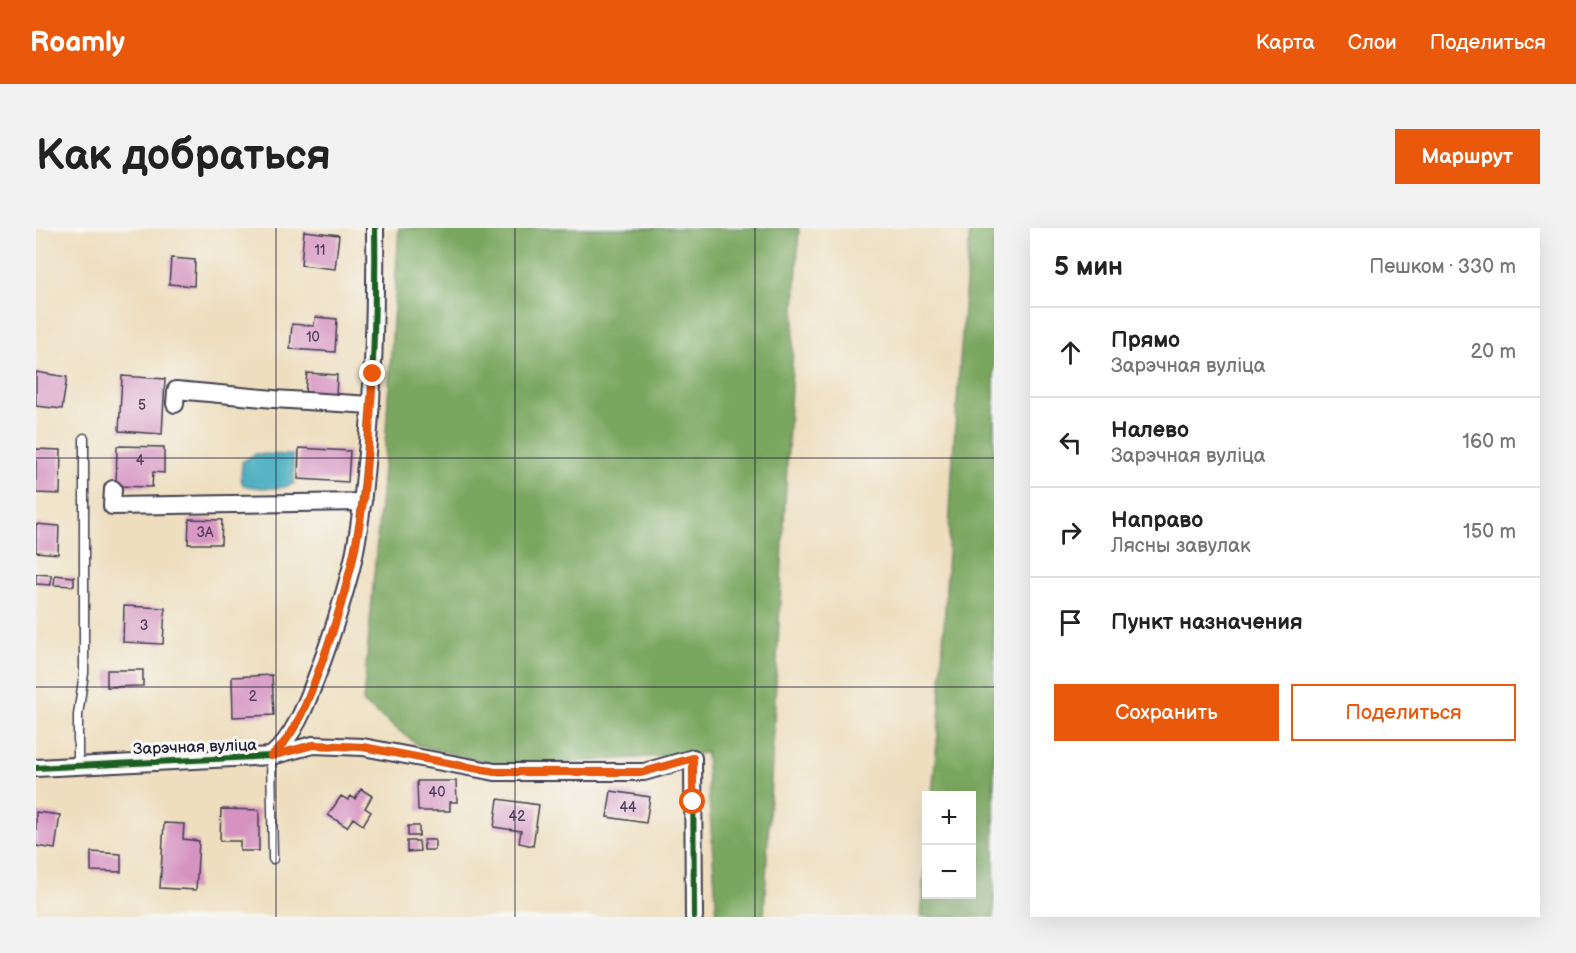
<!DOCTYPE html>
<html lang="ru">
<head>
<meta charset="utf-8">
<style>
  body { margin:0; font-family:"Balsamiq Sans",sans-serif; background:#f2f2f2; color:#222 }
  .controls { position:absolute; right:18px; bottom:18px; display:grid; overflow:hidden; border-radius:0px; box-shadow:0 6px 24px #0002 }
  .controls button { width:54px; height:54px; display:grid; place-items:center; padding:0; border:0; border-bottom:2px solid #e0e0e0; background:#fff; color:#222; font:30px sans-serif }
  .stop { position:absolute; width:18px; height:18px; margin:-14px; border:4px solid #ea580c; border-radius:50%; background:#fff }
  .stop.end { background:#ea580c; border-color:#fff; box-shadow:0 2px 6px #0008 }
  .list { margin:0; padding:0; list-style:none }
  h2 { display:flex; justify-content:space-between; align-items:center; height:78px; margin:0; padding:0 24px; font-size:26px }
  h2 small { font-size:20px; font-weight:400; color:#767676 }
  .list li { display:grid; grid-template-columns:39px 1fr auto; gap:18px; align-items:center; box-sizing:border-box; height:90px; padding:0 24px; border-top:2px solid #e0e0e0 }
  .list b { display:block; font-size:22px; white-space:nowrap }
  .list p { margin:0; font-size:20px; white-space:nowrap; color:#767676 }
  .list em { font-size:20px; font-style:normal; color:#767676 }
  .actions { display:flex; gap:12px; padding:18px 24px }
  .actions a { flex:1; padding:14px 0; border:2px solid #ea580c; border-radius:0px; text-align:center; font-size:21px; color:#ea580c }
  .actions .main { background:#ea580c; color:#fff }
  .icon { flex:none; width:33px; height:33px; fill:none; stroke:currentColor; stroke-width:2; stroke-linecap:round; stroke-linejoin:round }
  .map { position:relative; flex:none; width:958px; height:689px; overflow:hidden; border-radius:0px }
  header { display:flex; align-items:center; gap:36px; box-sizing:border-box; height:84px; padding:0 30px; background:#ea580c; color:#fff }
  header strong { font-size:28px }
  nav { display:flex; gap:33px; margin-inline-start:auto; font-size:21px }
  .intro { display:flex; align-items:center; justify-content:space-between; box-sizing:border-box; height:144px; padding:0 36px }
  h1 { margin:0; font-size:42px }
  .button { padding:15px 27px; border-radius:0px; background:#ea580c; color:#fff; font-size:21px; font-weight:700 }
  main { display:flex; gap:36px; padding:0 36px }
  aside { flex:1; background:#fff; border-radius:0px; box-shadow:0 6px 24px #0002 }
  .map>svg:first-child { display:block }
  .forest { fill:#7aa761; stroke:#4e644e; stroke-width:1.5 }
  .water { fill:#3da9bd; stroke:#30667c; stroke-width:1.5 }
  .building { fill:#d693c1 }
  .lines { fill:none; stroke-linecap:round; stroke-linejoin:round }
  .lane-casing { stroke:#413e4f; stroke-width:11 }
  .street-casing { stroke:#413e4f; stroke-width:20 }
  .lane { stroke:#fff; stroke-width:8 }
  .street { stroke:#fff; stroke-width:16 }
  .cycleway-casing { stroke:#f6f6f2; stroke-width:10 }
  .cycleway { stroke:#1b5e20; stroke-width:6 }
  .route { stroke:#ea580c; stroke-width:8 }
  .grid { fill:none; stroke:#22223b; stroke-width:1.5; stroke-opacity:0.55 }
  .labels { text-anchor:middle; stroke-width:6; stroke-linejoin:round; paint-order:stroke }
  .number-label { font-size:14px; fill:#4f3e5c }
  .street-label { font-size:16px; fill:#22223b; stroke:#f6f6f2 }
</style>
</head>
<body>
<header>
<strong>Roamly</strong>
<nav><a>Карта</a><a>Слои</a><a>Поделиться</a></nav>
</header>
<div class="intro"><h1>Как добраться</h1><a class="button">Маршрут</a></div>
<main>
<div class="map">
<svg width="958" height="689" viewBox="0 0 958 689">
  <rect width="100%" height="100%" fill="#f6f6f2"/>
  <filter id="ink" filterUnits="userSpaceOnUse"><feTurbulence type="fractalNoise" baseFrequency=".0167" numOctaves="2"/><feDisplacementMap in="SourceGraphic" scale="12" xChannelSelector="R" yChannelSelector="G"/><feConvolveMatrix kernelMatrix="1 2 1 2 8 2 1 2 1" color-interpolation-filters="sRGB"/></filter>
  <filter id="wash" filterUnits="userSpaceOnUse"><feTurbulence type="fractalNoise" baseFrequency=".008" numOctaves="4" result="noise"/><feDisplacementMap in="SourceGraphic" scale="24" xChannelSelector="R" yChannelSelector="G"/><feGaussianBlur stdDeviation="1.35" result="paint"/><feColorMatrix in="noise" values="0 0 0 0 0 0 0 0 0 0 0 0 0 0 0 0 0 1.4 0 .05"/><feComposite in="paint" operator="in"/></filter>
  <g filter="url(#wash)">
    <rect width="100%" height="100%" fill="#eedebe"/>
    <path class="forest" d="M 363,0 L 763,0 L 728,689 L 681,689 L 670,525 L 470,539 L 382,517 L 327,475 L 349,219 Z
      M 934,0 L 958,0 L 958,689 L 884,689 L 890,625 L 891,666 L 936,666 L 936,568 L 896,567 L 903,494 L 917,227 Z"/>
    <path class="water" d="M 219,226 L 257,227 L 258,255 C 245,263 222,260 207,257 L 205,251 L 206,234 Z"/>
    <g id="blocks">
      <path class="building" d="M 268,3 L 303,7 L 299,41 L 265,37 Z
        M 135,30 L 159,32 L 158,58 L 133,56 Z
        M 279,89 L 301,91 L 299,124 L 254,121 L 256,96 L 278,98 Z
        M 0,144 L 31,149 L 26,181 L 0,178 Z
        M 271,145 L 301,147 L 300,169 L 269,166 Z
        M 86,148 L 129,151 L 126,206 L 83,203 Z
        M 81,218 L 128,219 L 128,245 L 117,244 L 116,259 L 80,258 Z
        M 263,220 L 314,223 L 312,254 L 262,251 Z
        M 0,221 L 25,222 L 24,266 L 0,265 Z
        M 153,291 L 186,292 L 185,316 L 152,316 Z
        M 0,296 L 23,298 L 22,326 L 0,324 Z
        M 0,346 L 15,347 L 15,357 L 0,356 Z
        M 19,347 L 38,349 L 38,358 L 18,357 Z
        M 88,378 L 129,380 L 127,416 L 87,414 Z
        M 71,442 L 107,442 L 107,458 L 71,459 Z
        M 236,447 L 238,487 L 197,489 L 196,449 Z
        M 381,553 L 420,553 L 421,574 L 414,574 L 414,583 L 382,583 Z
        M 325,561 L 336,568 L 329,580 L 335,584 L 327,597 L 317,590 L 311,599 L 292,587 L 305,568 L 312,572 L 315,568 L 319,571 Z
        M 575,563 L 614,569 L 610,595 L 571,589 Z
        M 462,571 L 503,577 L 497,618 L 483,615 L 485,603 L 458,599 Z
        M 185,581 L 223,582 L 223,623 L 204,623 L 204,613 L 184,613 Z
        M 0,584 L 24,587 L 19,621 L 0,618 Z
        M 128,595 L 148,596 L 147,611 L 163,613 L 160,662 L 124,660 Z
        M 372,598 L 383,598 L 383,608 L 372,608 Z
        M 388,612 L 399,612 L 399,622 L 388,622 Z
        M 371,613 L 383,613 L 384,623 L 371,624 Z
        M 55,624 L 85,626 L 85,644 L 55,643 Z"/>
    </g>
  </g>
  <g filter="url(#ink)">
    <use href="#blocks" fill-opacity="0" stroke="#413e4f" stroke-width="1.5"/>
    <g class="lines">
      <defs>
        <path id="lane" d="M 235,528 L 237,631
          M 42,537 L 42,487 L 48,445 L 48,210"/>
        <path id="street" d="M 139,176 L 140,162 L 238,171 L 335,177
          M 77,261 L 76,278 L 327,274
          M 235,528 C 258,509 270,477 280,450 C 294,414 305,378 315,341 C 325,300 328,257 332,214 C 338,143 340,72 339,0
          M 0,540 L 235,528 L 277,517 L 327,519 L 459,544 L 608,544 L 657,530 L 658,689"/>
      </defs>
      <use href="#lane" class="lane-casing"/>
      <use href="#street" class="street-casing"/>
      <use href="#lane" class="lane"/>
      <use href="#street" class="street"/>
      <defs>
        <path id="cycleway" d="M 237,526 C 260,508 271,474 281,448 C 294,413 306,376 315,340 C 325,297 329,253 332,209 C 338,139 340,70 339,0
          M 0,540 L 235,528 L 277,517 L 327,519 L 459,544 L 608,544 L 657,530 L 658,689"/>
      </defs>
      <use href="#cycleway" class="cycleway-casing"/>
      <use href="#cycleway" class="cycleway"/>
    </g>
  </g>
  <g class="lines" filter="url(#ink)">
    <path class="route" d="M 337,146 C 334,188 332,231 327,273 C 319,334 302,393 280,450 C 270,477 258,509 235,528 L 277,517 L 327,519 L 459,544 L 608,544 L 657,530 L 657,574"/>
  </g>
  <path class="grid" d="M 240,0 L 240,689M 479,0 L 479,689M 719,0 L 719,689M 0,230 L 958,230M 0,459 L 958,459"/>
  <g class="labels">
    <g class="number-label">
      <text x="284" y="27">11</text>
      <text x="277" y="114">10</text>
      <text x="106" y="182">5</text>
      <text x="104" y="237">4</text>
      <text x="169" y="309">3А</text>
      <text x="108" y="402">3</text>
      <text x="217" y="473">2</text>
      <text x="401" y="569">40</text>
      <text x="592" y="584">44</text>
      <text x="481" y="593">42</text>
    </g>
    <g class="street-label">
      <text transform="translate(159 518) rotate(-2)" y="6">Зарэчная вуліца</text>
    </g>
  </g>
</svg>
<div class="controls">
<button>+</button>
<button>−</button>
</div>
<div class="stop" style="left:657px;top:574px"></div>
<div class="stop end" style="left:337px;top:146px"></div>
</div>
<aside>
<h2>5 мин<small>Пешком · 330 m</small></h2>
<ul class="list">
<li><svg class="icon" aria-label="ahead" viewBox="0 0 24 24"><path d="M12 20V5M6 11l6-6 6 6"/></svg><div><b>Прямо</b><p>Зарэчная вуліца</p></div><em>20 m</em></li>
<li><svg class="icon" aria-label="left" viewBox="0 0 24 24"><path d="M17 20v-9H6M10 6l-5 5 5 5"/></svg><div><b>Налево</b><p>Зарэчная вуліца</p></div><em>160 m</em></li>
<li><svg class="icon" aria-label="right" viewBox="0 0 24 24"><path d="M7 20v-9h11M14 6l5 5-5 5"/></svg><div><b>Направо</b><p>Лясны завулак</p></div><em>150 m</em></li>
<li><svg class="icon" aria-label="arrive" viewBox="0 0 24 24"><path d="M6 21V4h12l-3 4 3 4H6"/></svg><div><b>Пункт назначения</b></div></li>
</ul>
<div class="actions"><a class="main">Сохранить</a><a>Поделиться</a></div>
</aside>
</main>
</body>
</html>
